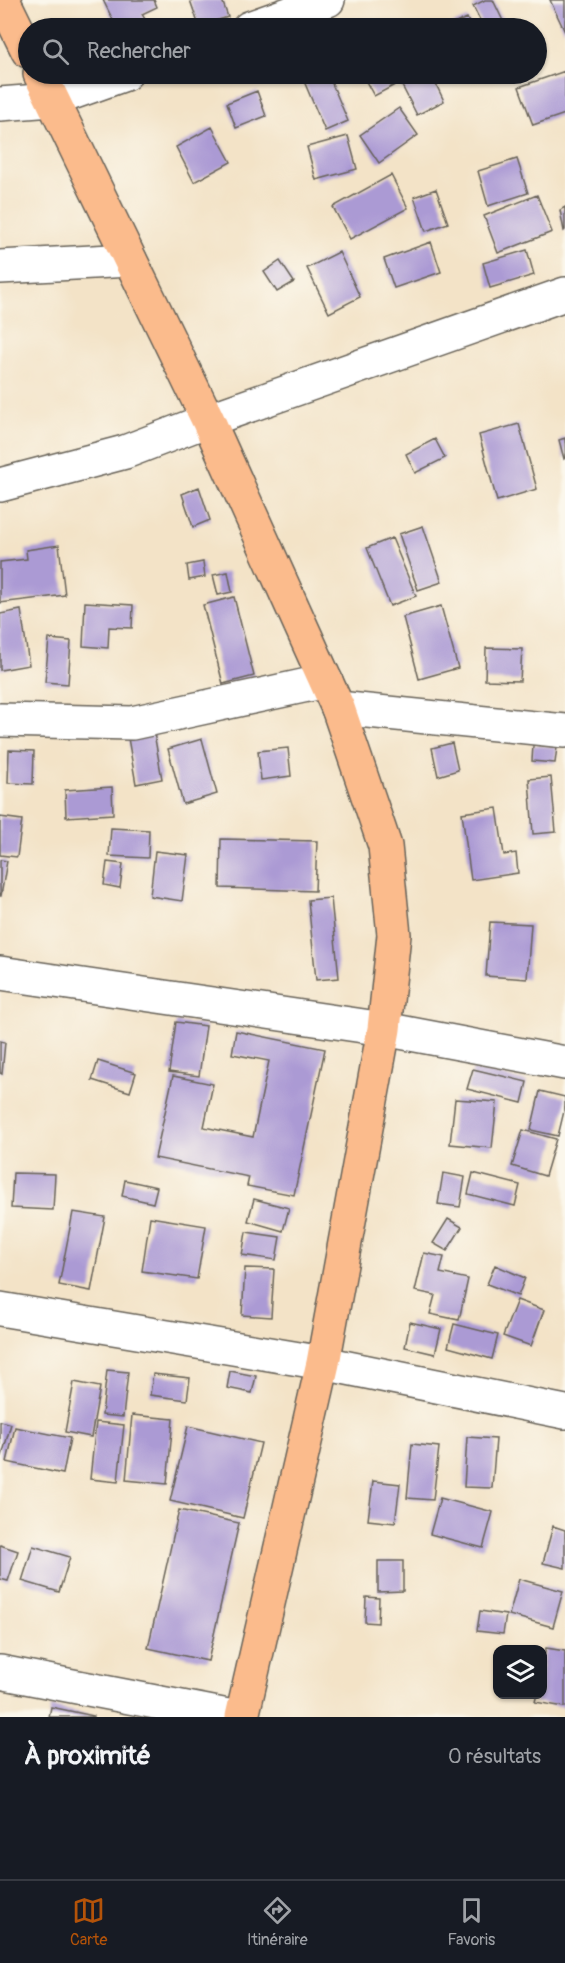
<!DOCTYPE html>
<html lang="fr">
<head>
<meta charset="utf-8">
<style>
  body { margin:0; font-family:Pangolin,sans-serif; background:#242831; color:#f1f3f6 }
  .controls { position:absolute; right:18px; bottom:18px; display:grid; overflow:hidden; border-radius:12px; box-shadow:0 2px 4px #0004 }
  .controls button { width:54px; height:54px; display:grid; place-items:center; padding:0; border:0; border-bottom:2px solid #363941; background:#171b24; color:#f1f3f6; font:30px sans-serif }
  .list { margin:0; padding:0; list-style:none }
  h2 { display:flex; justify-content:space-between; align-items:center; height:78px; margin:0; padding:0 24px; font-size:26px }
  h2 small { font-size:20px; font-weight:400; color:#9ea1a6 }
  .icon { flex:none; width:33px; height:33px; fill:none; stroke:currentColor; stroke-width:2; stroke-linecap:round; stroke-linejoin:round }
  .map { position:relative; flex:none; width:565px; height:1717px; overflow:hidden }
  .search { position:absolute; background:#171b24; box-shadow:0 2px 4px #0004; left:18px; right:18px; top:18px; height:66px; display:flex; align-items:center; gap:15px; box-sizing:border-box; padding:0 21px; border-radius:33px; color:#9ea1a6; font-size:22px }
  .sheet { height:162px; background:#171b24 }
  nav { display:flex; justify-content:space-around; align-items:center; box-sizing:border-box; height:84px; border-top:2px solid #363941; background:#171b24; font-size:16px; color:#9ea1a6 }
  nav a { display:grid; justify-items:center; gap:3px }
  nav .on { color:#b45309 }
  .map>svg:first-child { display:block }
  .building { fill:#ab9ad4 }
  .lines { fill:none; stroke-linecap:round; stroke-linejoin:round }
  .minor-casing { stroke:#676258; stroke-width:36 }
  .highway-casing { stroke:#676258; stroke-width:36 }
  .minor { stroke:#fff; stroke-width:33 }
  .highway { stroke:#fbbb8c; stroke-width:33 }
</style>
</head>
<body>
<div class="map">
<svg width="565" height="1717" viewBox="0 0 565 1717">
  <rect width="100%" height="100%" fill="#fbf7ec"/>
  <filter id="ink" filterUnits="userSpaceOnUse"><feTurbulence type="fractalNoise" baseFrequency=".0167" numOctaves="2"/><feDisplacementMap in="SourceGraphic" scale="12" xChannelSelector="R" yChannelSelector="G"/><feConvolveMatrix kernelMatrix="1 2 1 2 8 2 1 2 1" color-interpolation-filters="sRGB"/></filter>
  <filter id="wash" filterUnits="userSpaceOnUse"><feTurbulence type="fractalNoise" baseFrequency=".008" numOctaves="4" result="noise"/><feDisplacementMap in="SourceGraphic" scale="24" xChannelSelector="R" yChannelSelector="G"/><feGaussianBlur stdDeviation="1.35" result="paint"/><feColorMatrix in="noise" values="0 0 0 0 0 0 0 0 0 0 0 0 0 0 0 0 0 1.4 0 .05"/><feComposite in="paint" operator="in"/></filter>
  <g filter="url(#wash)">
    <rect width="100%" height="100%" fill="#f3e3c7"/>
    <g id="blocks">
      <path class="building" d="M 103,0 L 154,0 L 157,7 L 142,14 L 150,28 L 117,28 Z
        M 190,0 L 222,0 L 228,17 L 199,26 Z
        M 485,0 L 493,0 L 505,25 L 497,28 L 484,28 L 473,6 Z
        M 550,0 L 565,0 L 565,32 Z
        M 467,18 L 472,28 L 444,28 Z
        M 565,71 L 565,114 L 533,125 L 519,87 Z
        M 301,74 L 328,74 L 348,121 L 325,131 Z
        M 362,74 L 389,74 L 395,85 L 374,96 Z
        M 396,74 L 431,74 L 444,101 L 417,115 Z
        M 257,91 L 266,116 L 236,128 L 227,103 Z
        M 399,108 L 418,135 L 379,163 L 360,135 Z
        M 212,127 L 231,162 L 194,182 L 176,147 Z
        M 348,136 L 357,169 L 316,180 L 307,147 Z
        M 517,159 L 528,193 L 488,206 L 478,171 Z
        M 391,175 L 408,208 L 350,239 L 333,207 Z
        M 436,189 L 448,223 L 426,231 L 414,197 Z
        M 537,195 L 552,232 L 498,253 L 484,216 Z
        M 565,207 L 565,230 L 564,231 L 560,210 Z
        M 431,242 L 441,272 L 394,288 L 384,259 Z
        M 527,250 L 534,275 L 490,288 L 483,263 Z
        M 339,252 L 360,297 L 329,313 L 307,268 Z
        M 280,261 L 294,282 L 277,292 L 264,272 Z
        M 519,424 L 537,489 L 497,501 L 479,435 Z
        M 565,438 L 565,458 L 564,459 L 559,440 Z
        M 435,439 L 445,458 L 415,473 L 406,454 Z
        M 199,487 L 210,520 L 193,527 L 182,494 Z
        M 423,526 L 442,582 L 418,590 L 399,534 Z
        M 392,538 L 416,596 L 390,606 L 367,548 Z
        M 59,545 L 65,595 L 0,603 L 0,562 L 27,559 L 26,550 Z
        M 203,562 L 205,577 L 189,580 L 187,565 Z
        M 228,572 L 232,592 L 218,595 L 213,575 Z
        M 234,597 L 254,676 L 223,684 L 203,605 Z
        M 85,602 L 133,605 L 132,628 L 109,627 L 108,648 L 83,646 Z
        M 441,606 L 458,668 L 419,679 L 403,617 Z
        M 21,610 L 29,665 L 0,670 L 0,614 Z
        M 49,639 L 71,641 L 68,684 L 45,682 Z
        M 486,648 L 522,649 L 520,681 L 485,680 Z
        M 154,733 L 162,779 L 136,784 L 128,738 Z
        M 202,739 L 217,794 L 183,804 L 168,749 Z
        M 452,743 L 458,770 L 438,776 L 432,748 Z
        M 533,745 L 557,747 L 555,763 L 532,761 Z
        M 288,748 L 291,776 L 261,780 L 258,751 Z
        M 9,750 L 34,751 L 33,784 L 8,783 Z
        M 551,777 L 556,832 L 533,834 L 529,779 Z
        M 112,787 L 113,814 L 66,817 L 65,790 Z
        M 497,808 L 504,855 L 516,853 L 518,873 L 471,880 L 462,813 Z
        M 0,817 L 22,820 L 17,857 L 0,855 Z
        M 111,828 L 149,830 L 148,858 L 109,856 Z
        M 221,839 L 317,841 L 315,891 L 220,888 Z
        M 155,851 L 188,855 L 182,901 L 150,896 Z
        M 0,860 L 7,861 L 1,896 L 0,896 Z
        M 107,862 L 123,864 L 120,888 L 104,885 Z
        M 331,898 L 339,978 L 316,980 L 308,900 Z
        M 490,922 L 531,924 L 527,979 L 486,976 Z
        M 176,1022 L 206,1026 L 199,1076 L 169,1072 Z
        M 236,1031 L 325,1049 L 294,1195 L 247,1186 L 249,1177 L 155,1158 L 173,1076 L 213,1084 L 204,1127 L 253,1137 L 269,1061 L 232,1054 Z
        M 0,1041 L 5,1042 L 2,1074 L 0,1073 Z
        M 98,1061 L 136,1073 L 130,1092 L 92,1080 Z
        M 473,1069 L 527,1082 L 522,1103 L 467,1089 Z
        M 540,1091 L 565,1097 L 565,1107 L 558,1136 L 531,1130 Z
        M 455,1099 L 497,1102 L 492,1148 L 450,1144 Z
        M 523,1130 L 556,1139 L 545,1176 L 512,1166 Z
        M 13,1173 L 55,1174 L 53,1210 L 11,1208 Z
        M 443,1173 L 465,1177 L 460,1207 L 438,1204 Z
        M 473,1173 L 520,1185 L 515,1206 L 468,1194 Z
        M 125,1180 L 157,1187 L 153,1203 L 122,1196 Z
        M 254,1199 L 289,1208 L 283,1231 L 248,1221 Z
        M 73,1212 L 105,1217 L 91,1291 L 59,1285 Z
        M 150,1217 L 206,1226 L 197,1279 L 142,1271 Z
        M 448,1219 L 462,1227 L 447,1251 L 433,1243 Z
        M 246,1232 L 280,1237 L 276,1260 L 242,1255 Z
        M 424,1253 L 444,1257 L 440,1273 L 468,1279 L 459,1320 L 430,1314 L 435,1295 L 415,1291 Z
        M 495,1265 L 525,1278 L 518,1296 L 487,1284 Z
        M 245,1268 L 274,1269 L 271,1317 L 242,1315 Z
        M 517,1300 L 544,1310 L 531,1346 L 503,1336 Z
        M 410,1322 L 441,1329 L 435,1354 L 405,1347 Z
        M 454,1324 L 498,1335 L 492,1359 L 448,1347 Z
        M 107,1370 L 128,1372 L 123,1417 L 102,1415 Z
        M 230,1371 L 256,1376 L 252,1393 L 227,1388 Z
        M 153,1374 L 190,1378 L 187,1400 L 150,1395 Z
        M 74,1382 L 100,1387 L 91,1437 L 65,1432 Z
        M 132,1415 L 173,1419 L 167,1484 L 126,1480 Z
        M 0,1421 L 11,1424 L 2,1456 L 0,1456 Z
        M 96,1422 L 124,1425 L 118,1482 L 90,1479 Z
        M 188,1426 L 261,1443 L 243,1518 L 170,1501 Z
        M 15,1427 L 70,1438 L 63,1474 L 7,1462 Z
        M 467,1437 L 496,1439 L 492,1488 L 464,1487 Z
        M 412,1444 L 439,1447 L 433,1500 L 407,1498 Z
        M 373,1481 L 400,1484 L 395,1523 L 368,1520 Z
        M 440,1498 L 493,1512 L 483,1548 L 430,1534 Z
        M 179,1510 L 239,1523 L 208,1661 L 148,1648 Z
        M 553,1526 L 565,1530 L 565,1568 L 543,1563 Z
        M 0,1545 L 18,1551 L 8,1581 L 0,1579 Z
        M 33,1546 L 70,1557 L 59,1592 L 22,1581 Z
        M 378,1561 L 403,1561 L 403,1591 L 378,1592 Z
        M 519,1579 L 563,1591 L 553,1627 L 509,1615 Z
        M 366,1597 L 379,1598 L 378,1623 L 365,1622 Z
        M 480,1611 L 506,1615 L 503,1634 L 477,1631 Z
        M 546,1648 L 565,1651 L 565,1707 L 535,1702 L 537,1694 L 542,1694 L 542,1664 Z
        M 51,1707 L 94,1716 L 94,1717 L 49,1717 Z"/>
    </g>
  </g>
  <g filter="url(#ink)">
    <use href="#blocks" fill-opacity="0" stroke="#676258" stroke-width="1.5"/>
    <g class="lines">
      <defs>
        <path id="minor" d="M 249,28 L 328,0
          M 0,104 L 52,100 L 125,74
          M 0,267 L 130,260
          M 0,485 L 125,452 L 208,420 L 565,294
          M 338,708 L 565,731
          M 0,720 L 132,723 L 326,681
          M 0,973 L 384,1029 L 565,1063
          M 0,1309 L 323,1363 L 565,1412
          M 0,1672 L 233,1717"/>
        <path id="highway" d="M 3,0 L 28,51
          M 40,74 L 208,420 L 338,708 L 385,846 L 394,935 L 384,1029 L 323,1363 L 242,1717"/>
      </defs>
      <use href="#minor" class="minor-casing"/>
      <use href="#highway" class="highway-casing"/>
      <use href="#minor" class="minor"/>
      <use href="#highway" class="highway"/>
    </g>
  </g>
</svg>
<div class="controls">
<button><svg class="icon" aria-label="layers" viewBox="0 0 24 24"><path d="M12 4l9 5-9 5-9-5zM3 14l9 5 9-5"/></svg></button>
</div>
<div class="search"><svg class="icon" aria-label="search" viewBox="0 0 24 24"><circle cx="10" cy="10" r="6"/><path d="M15 15l6 6"/></svg>Rechercher</div>
</div>
<section class="sheet">
<h2>À proximité<small>0 résultats</small></h2>
<ul class="list">
</ul>
</section>
<nav>
<a class="on"><svg class="icon" aria-label="map" viewBox="0 0 24 24"><path d="M3 6l6-2 6 2 6-2v14l-6 2-6-2-6 2zM9 4v14M15 6v14"/></svg>Carte</a>
<a><svg class="icon" aria-label="directions" viewBox="0 0 24 24"><path d="M12 3l9 9-9 9-9-9zM9 14v-3h6M13 9l2 2-2 2"/></svg>Itinéraire</a>
<a><svg class="icon" aria-label="saved" viewBox="0 0 24 24"><path d="M7 4h10v16l-5-4-5 4z"/></svg>Favoris</a>
</nav>
</body>
</html>
